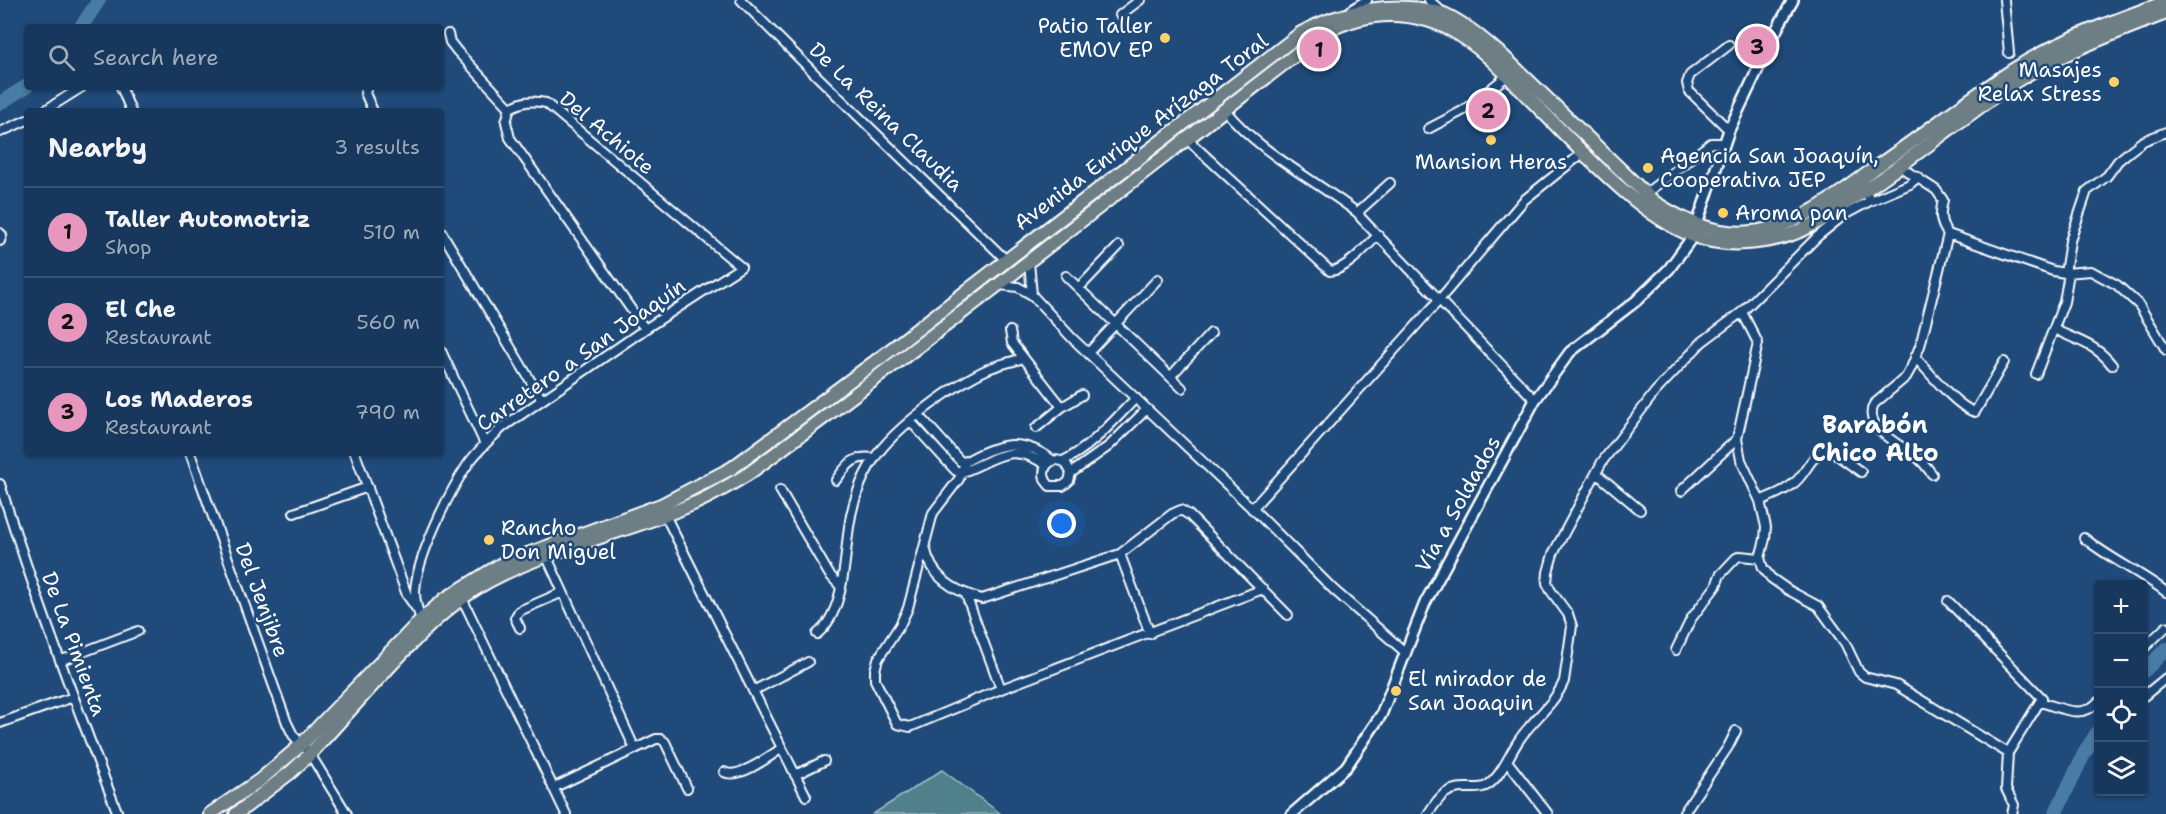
<!DOCTYPE html>
<html lang="en">
<head>
<meta charset="utf-8">
<style>
  body { margin:0; font-family:"Shantell Sans",sans-serif; background:#244365; color:#f1f3f6 }
  .controls { position:absolute; right:18px; bottom:18px; display:grid; overflow:hidden; border-radius:6px; box-shadow:0 2px 4px #0004 }
  .controls button { width:54px; height:54px; display:grid; place-items:center; padding:0; border:0; border-bottom:2px solid #365272; background:#17385c; color:#f1f3f6; font:30px sans-serif }
  .you { position:absolute; left:1062px; top:524px; width:21px; height:21px; margin:-15px; border:4px solid #fff; border-radius:50%; background:#1a73e8; box-shadow:0 0 0 9px #1a73e833 }
  .badge { display:grid; place-items:center; width:39px; height:39px; border-radius:50%; background:#e797bd; color:#111; font-size:20px; font-weight:700 }
  .pin { position:absolute; translate:-50% -50%; border:3px solid #fff; box-shadow:0 2px 6px #0006 }
  .list { margin:0; padding:0; list-style:none }
  h2 { display:flex; justify-content:space-between; align-items:center; height:78px; margin:0; padding:0 24px; font-size:26px }
  h2 small { font-size:20px; font-weight:400; color:#9eacbb }
  .list li { display:grid; grid-template-columns:39px 1fr auto; gap:18px; align-items:center; box-sizing:border-box; height:90px; padding:0 24px; border-top:2px solid #365272 }
  .list b { display:block; font-size:22px; white-space:nowrap }
  .list p { margin:0; font-size:20px; white-space:nowrap; color:#9eacbb }
  .list em { font-size:20px; font-style:normal; color:#9eacbb }
  .icon { flex:none; width:33px; height:33px; fill:none; stroke:currentColor; stroke-width:2; stroke-linecap:round; stroke-linejoin:round }
  .map { position:relative; flex:none; width:2166px; height:814px; overflow:hidden }
  .search { position:absolute; background:#17385c; box-shadow:0 2px 4px #0004; left:24px; top:24px; width:420px; height:66px; display:flex; align-items:center; gap:15px; box-sizing:border-box; padding:0 21px; border-radius:6px; color:#9eacbb; font-size:22px }
  .panel { position:absolute; background:#17385c; box-shadow:0 2px 4px #0004; left:24px; top:108px; width:420px; height:348px; border-radius:6px }
  .map>svg:first-child { display:block }
  .green { fill:#4f808b; stroke:#a7c0c5; stroke-width:1.5 }
  .lines { fill:none; stroke-linecap:round; stroke-linejoin:round }
  .river { stroke:#487ca5; stroke-width:14 }
  .minor-casing { stroke:#fff; stroke-width:12 }
  .tertiary-casing { stroke:#fff; stroke-width:14 }
  .primary-casing { stroke:#fff; stroke-width:16 }
  .minor { stroke:#1f4a7a; stroke-width:8 }
  .tertiary { stroke:#1f4a7a; stroke-width:9 }
  .primary { stroke:#6d7e84; stroke-width:12 }
  .poi-dot { fill:#ffd166; stroke:#1f4a7a; stroke-width:2 }
  .labels { text-anchor:middle; stroke-width:5; stroke-linejoin:round; paint-order:stroke }
  .poi-label { font-size:21px; fill:#fff; stroke:#1f4a7a; text-anchor:start }
  .street-label { font-size:21px; fill:#fff; stroke:#1f4a7a }
  .quarter-label { font-size:24px; font-weight:bold; fill:#fff; stroke:#1f4a7a }
</style>
</head>
<body>
<div class="map">
<svg width="2166" height="814" viewBox="0 0 2166 814">
  <rect width="100%" height="100%" fill="#1f4a7a"/>
  <filter id="ink" filterUnits="userSpaceOnUse"><feTurbulence type="fractalNoise" baseFrequency=".0167" numOctaves="2"/><feDisplacementMap in="SourceGraphic" scale="12" xChannelSelector="R" yChannelSelector="G"/><feConvolveMatrix kernelMatrix="1 2 1 2 8 2 1 2 1" color-interpolation-filters="sRGB"/></filter>
  <g filter="url(#ink)">
    <path class="green" d="M 942,770 L 1001,814 L 873,814 Z"/>
    <g class="lines">
      <path class="river" d="M 81,27 L 99,0
        M 0,103 L 27,86
        M 2144,671 L 2166,649
        M 2055,814 L 2084,754 L 2098,731"/>
      <defs>
        <path id="minor" d="M 741,0 L 817,76 L 1006,260
          M 1429,0 L 1443,13
          M 2004,0 L 2009,53
          M 1351,10 L 1367,0
          M 1120,15 L 1140,0
          M 448,34 L 450,42 L 457,51 L 510,108
          M 121,87 L 131,111
          M 367,87 L 365,93 L 373,111
          M 1225,110 C 1261,154 1314,179 1359,214
          M 44,111 L 82,87
          M 1428,129 L 1464,110 L 1507,76
          M 1729,130 L 1689,91 L 1687,83 L 1690,75 L 1729,45
          M 0,132 L 27,120
          M 1187,139 L 1330,271 C 1345,271 1367,246 1378,235
          M 1899,166 L 1936,190 L 1943,200 C 1940,213 1939,222 1948,234 L 2053,271 L 2065,273 L 2091,271 L 2117,285 L 2139,305 L 2166,350
          M 1390,183 L 1360,210 L 1359,214 L 1361,218 L 1535,400
          M 1645,194 L 1711,143 L 1725,143
          M 1870,201 L 1910,184 L 1918,177
          M 441,231 L 542,400
          M 0,233 L 2,235 L 0,241
          M 1029,262 L 1032,295
          M 2065,273 L 2070,241 L 2087,191 L 2107,176 L 2118,161 L 2130,151 L 2143,141 L 2166,132
          M 1066,276 L 1182,388
          M 1000,285 L 1018,287 L 1032,295 L 1072,338 L 1259,515 L 1334,590 L 1406,653
          M 1079,288 L 1119,246
          M 1742,312 L 1758,343 L 1737,439 L 1741,460 L 1760,501 L 1766,527 L 1765,539 L 1760,558 L 1763,568 L 1771,578 L 1788,590 L 1818,606 L 1845,643 L 1859,672 L 1865,677 L 1896,685 L 2008,753 L 2006,789 L 2014,805 L 2012,814
          M 2054,329 C 2077,341 2096,344 2112,365
          M 1010,331 L 1012,343 L 1062,407
          M 441,351 L 485,444
          M 1088,353 L 1158,279
          M 1915,357 C 1929,372 1957,407 1975,412 L 2004,362
          M 2036,374 L 2064,302 L 2069,273
          M 1171,376 L 1211,333
          M 919,415 L 960,461 L 965,462 C 996,444 1021,436 1052,460
          M 910,421 L 955,470 L 960,473 C 995,461 1009,440 1046,465
          M 1036,428 L 1062,407 L 1082,395
          M 190,453 L 287,723 L 293,735 L 310,754 L 347,814
          M 355,453 L 407,595 L 416,608
          M 1063,461 C 1092,447 1114,420 1136,398
          M 965,462 L 959,479 L 933,513 L 908,608 L 900,625 L 878,659 L 875,670 L 875,680 L 897,724 L 910,727 L 1001,689 L 1263,589
          M 1071,473 L 1066,463 C 1049,453 1036,473 1050,486 L 1063,486 L 1069,481 L 1071,473 L 1109,446 L 1147,409
          M 1596,473 L 1640,510
          M 1932,474 C 1928,469 1924,463 1919,459 C 1904,446 1861,429 1874,404 L 1906,377 L 1911,368 L 1920,346 L 1948,234
          M 836,480 C 847,465 853,455 874,458
          M 0,484 C 35,596 76,705 118,814
          M 780,490 L 829,574 L 840,586
          M 1681,491 L 1737,439
          M 1760,501 C 1773,495 1791,489 1800,477 C 1808,468 1816,448 1830,450 L 1861,472
          M 1252,509 L 1440,299 L 1524,200 L 1584,152
          M 294,513 L 368,487
          M 664,513 L 806,796
          M 2084,538 C 2110,559 2140,572 2166,592
          M 925,546 C 930,577 953,591 982,599 L 1120,554 L 1172,514 L 1181,510 L 1189,515 L 1288,615
          M 1120,554 L 1150,634
          M 546,555 L 635,749 L 656,739 L 661,739 L 665,742 L 687,788
          M 966,595 L 1001,689
          M 462,598 L 566,814
          M 1948,601 L 2042,698 L 2008,753
          M 422,623 C 418,612 415,603 415,592 C 416,559 449,492 468,464 C 478,450 490,439 503,427 L 645,329 L 741,267 L 546,103 C 531,100 523,101 510,108 L 506,122 L 510,138 L 645,329
          M 520,628 L 515,618 L 519,611 L 563,592
          M 817,634 C 845,612 844,560 849,527 C 852,504 861,478 874,459 C 894,428 955,384 988,369 C 999,364 1012,362 1023,358
          M 2144,648 L 2166,627
          M 1676,650 L 1691,619 L 1716,586 L 1720,575 L 1736,558 L 1740,556 L 1760,558
          M 62,660 L 138,631
          M 753,691 L 808,662
          M 2144,696 L 2166,678
          M 2040,702 C 2062,708 2081,720 2098,702
          M 0,723 L 73,697
          M 1507,761 L 1548,814
          M 724,772 C 738,780 769,757 782,748
          M 795,775 L 824,761
          M 553,788 L 635,749
          M 1428,814 C 1439,797 1446,787 1467,788 C 1474,788 1480,789 1486,786 C 1500,779 1510,753 1519,740 C 1532,720 1555,704 1564,681 L 1572,626 L 1568,614 L 1551,591 L 1547,583 L 1548,572 L 1553,554 L 1602,462 L 1655,392 L 1702,342 L 1742,312 L 1818,236 L 1844,215 L 1870,201 L 1865,188
          M 1683,814 L 1728,747 L 1736,731"/>
        <path id="tertiary" d="M 1292,814 L 1346,767 L 1381,715 L 1425,603 L 1535,400 L 1570,352 L 1636,301 L 1669,269 L 1693,236 L 1729,130 L 1778,27 L 1793,0"/>
        <path id="primary" d="M 210,814 L 260,780 L 301,745 L 421,620 L 445,599 L 503,563 L 661,505 L 732,468 L 884,355 L 1301,33 C 1343,10 1397,0 1444,14 C 1466,24 1486,42 1504,57 L 1654,202 C 1684,221 1715,236 1752,232 C 1799,227 1842,192 1879,165 C 1924,134 1967,100 2013,70 C 2059,40 2114,21 2166,2
          M 236,814 L 291,772 L 310,754 C 336,725 363,696 389,667 C 419,635 450,602 489,581 C 553,547 625,533 693,504 C 712,496 730,485 748,474 C 943,330 1133,180 1325,32 C 1373,7 1426,9 1470,42 C 1491,57 1510,78 1528,97 C 1572,140 1636,215 1694,236 C 1730,250 1781,243 1814,224 C 1826,218 1836,209 1847,202 C 1885,178 1920,151 1956,124 C 1978,109 1998,92 2021,78 C 2066,51 2117,32 2166,13"/>
      </defs>
      <use href="#minor" class="minor-casing"/>
      <use href="#tertiary" class="tertiary-casing"/>
      <use href="#primary" class="primary-casing"/>
      <use href="#minor" class="minor"/>
      <use href="#tertiary" class="tertiary"/>
      <use href="#primary" class="primary"/>
    </g>
  </g>
  <g class="poi-dot">
    <circle cx="1165" cy="38" r="6"/>
    <circle cx="2114" cy="82" r="6"/>
    <circle cx="1491" cy="140" r="6"/>
    <circle cx="1648" cy="168" r="6"/>
    <circle cx="1723" cy="213" r="6"/>
    <circle cx="489" cy="540" r="6"/>
    <circle cx="1396" cy="691" r="6"/>
  </g>
  <g class="labels">
    <g class="poi-label">
      <text x="1153" y="33" text-anchor="end">Patio Taller<tspan x="1153" dy="24">EMOV EP</tspan></text>
      <text x="2102" y="77" text-anchor="end">Masajes<tspan x="2102" dy="24">Relax Stress</tspan></text>
      <text x="1660" y="163">Agencia San Joaquín,<tspan x="1660" dy="24">Cooperativa JEP</tspan></text>
      <text x="1491" y="169" text-anchor="middle">Mansion Heras</text>
      <text x="1735" y="220">Aroma pan</text>
      <text x="501" y="535">Rancho<tspan x="501" dy="24">Don Miguel</tspan></text>
      <text x="1408" y="686">El mirador de<tspan x="1408" dy="24">San Joaquin</tspan></text>
    </g>
    <g class="street-label">
      <text transform="translate(886 117) rotate(44)" y="7">De La Reina Claudia</text>
      <text transform="translate(1141 132) rotate(-37)" y="7">Avenida Enrique Arízaga Toral</text>
      <text transform="translate(607 133) rotate(40)" y="7">Del Achiote</text>
      <text transform="translate(581 355) rotate(-35)" y="7">Carretero a San Joaquín</text>
      <text transform="translate(1458 504) rotate(-61)" y="7">Vía a Soldados</text>
      <text transform="translate(262 600) rotate(70)" y="7">Del Jenjibre</text>
      <text transform="translate(74 644) rotate(70)" y="7">De La Pimienta</text>
    </g>
    <g class="quarter-label">
      <text x="1875" y="433">Barabón<tspan x="1875" dy="28">Chico Alto</tspan></text>
    </g>
  </g>
</svg>
<div class="controls">
<button>+</button>
<button>−</button>
<button><svg class="icon" aria-label="locate" viewBox="0 0 24 24"><circle cx="12" cy="12" r="6"/><path d="M12 2v4M12 18v4M2 12h4M18 12h4"/></svg></button>
<button><svg class="icon" aria-label="layers" viewBox="0 0 24 24"><path d="M12 4l9 5-9 5-9-5zM3 14l9 5 9-5"/></svg></button>
</div>
<div class="you"></div>
<div class="pin badge" style="left:1319px;top:49px">1</div>
<div class="pin badge" style="left:1488px;top:110px">2</div>
<div class="pin badge" style="left:1757px;top:46px">3</div>
<div class="search"><svg class="icon" aria-label="search" viewBox="0 0 24 24"><circle cx="10" cy="10" r="6"/><path d="M15 15l6 6"/></svg>Search here</div>
<section class="panel">
<h2>Nearby<small>3 results</small></h2>
<ul class="list">
<li><span class="badge">1</span><div><b>Taller Automotriz</b><p>Shop</p></div><em>510 m</em></li>
<li><span class="badge">2</span><div><b>El Che</b><p>Restaurant</p></div><em>560 m</em></li>
<li><span class="badge">3</span><div><b>Los Maderos</b><p>Restaurant</p></div><em>790 m</em></li>
</ul>
</section>
</div>
</body>
</html>
